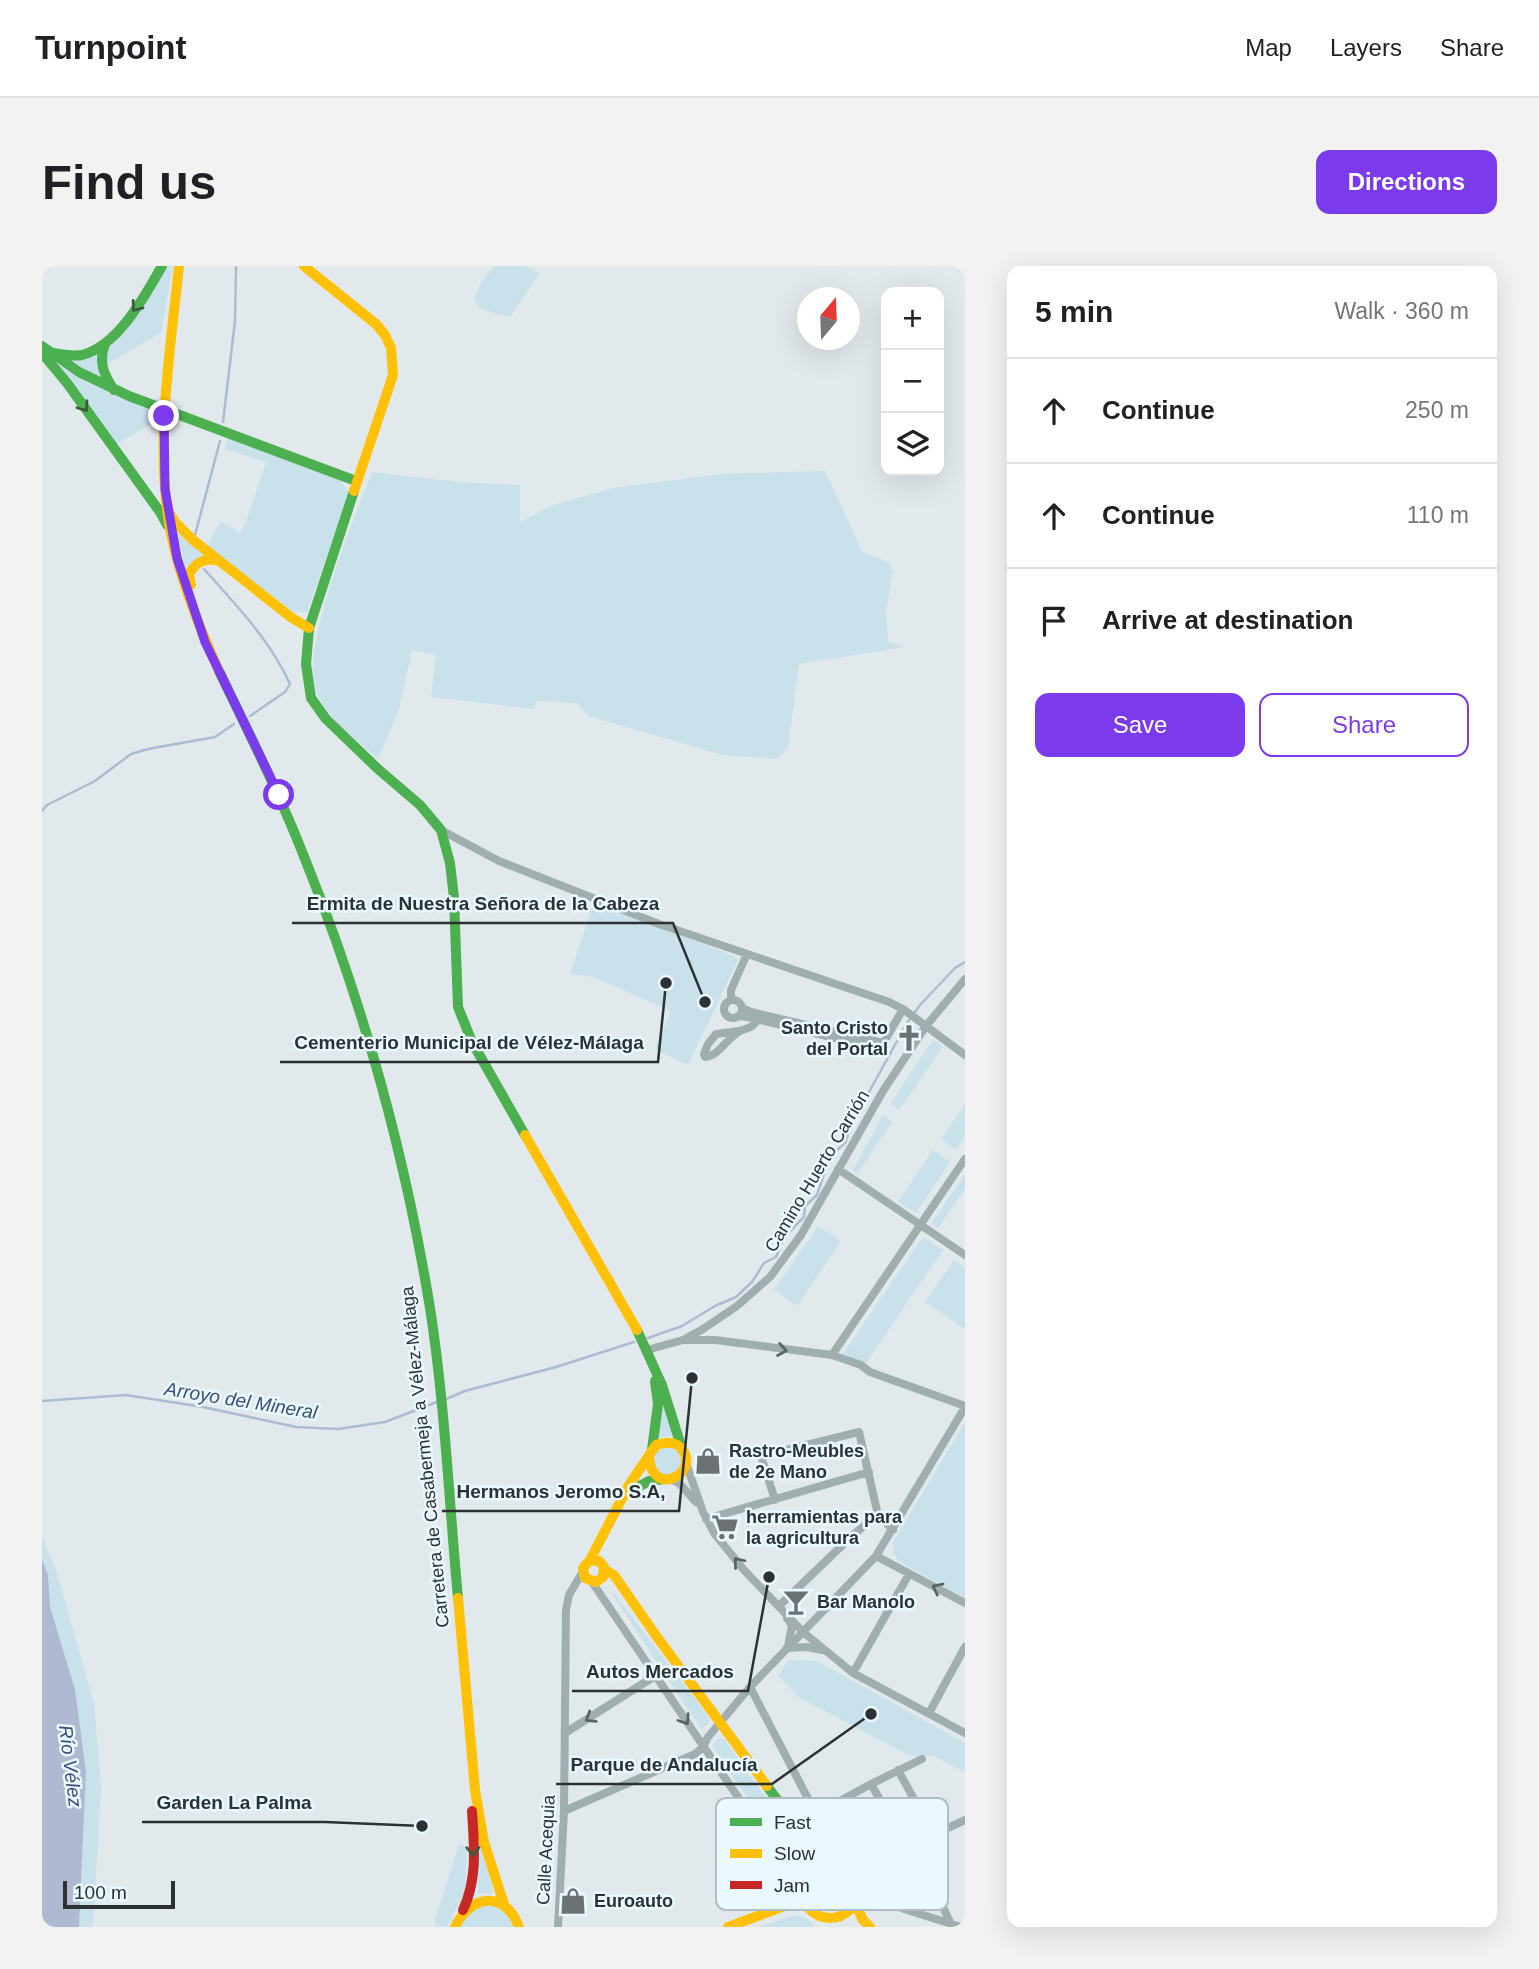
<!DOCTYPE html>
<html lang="en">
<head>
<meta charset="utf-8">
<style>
  body { margin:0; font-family:Helvetica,sans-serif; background:#f2f2f2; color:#202124 }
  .controls { position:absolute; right:21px; top:21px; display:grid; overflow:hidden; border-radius:14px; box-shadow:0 7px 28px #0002 }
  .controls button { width:63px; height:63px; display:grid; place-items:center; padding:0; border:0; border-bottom:2px solid #e0e0e0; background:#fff; color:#202124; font:35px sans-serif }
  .compass { position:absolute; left:755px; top:21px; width:63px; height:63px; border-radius:50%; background:#fff; box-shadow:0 7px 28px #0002; rotate:19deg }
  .scale { position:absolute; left:21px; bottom:18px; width:112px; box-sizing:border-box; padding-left:7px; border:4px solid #2c3134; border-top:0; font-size:19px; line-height:24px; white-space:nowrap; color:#2c3134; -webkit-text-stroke:5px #eaf9ff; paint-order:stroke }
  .stop { position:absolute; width:21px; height:21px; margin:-16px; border:5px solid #7c3aed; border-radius:50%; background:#fff }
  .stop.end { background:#7c3aed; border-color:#fff; box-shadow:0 2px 7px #0008 }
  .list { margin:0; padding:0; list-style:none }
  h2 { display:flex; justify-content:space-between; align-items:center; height:91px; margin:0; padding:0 28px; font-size:30px }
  h2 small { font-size:23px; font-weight:400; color:#757577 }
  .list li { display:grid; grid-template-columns:46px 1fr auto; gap:21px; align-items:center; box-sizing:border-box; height:105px; padding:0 28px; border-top:2px solid #e0e0e0 }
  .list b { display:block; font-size:26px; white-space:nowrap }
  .list em { font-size:23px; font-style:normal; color:#757577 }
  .actions { display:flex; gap:14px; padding:21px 28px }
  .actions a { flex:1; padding:16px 0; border:2px solid #7c3aed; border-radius:14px; text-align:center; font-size:24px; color:#7c3aed }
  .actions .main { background:#7c3aed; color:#fff }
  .icon { flex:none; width:38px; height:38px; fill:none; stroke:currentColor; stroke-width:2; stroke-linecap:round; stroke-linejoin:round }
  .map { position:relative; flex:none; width:923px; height:1661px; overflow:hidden; border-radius:14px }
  header { display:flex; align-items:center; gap:42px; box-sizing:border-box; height:98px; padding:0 35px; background:#fff; border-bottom:2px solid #e0e0e0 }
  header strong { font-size:33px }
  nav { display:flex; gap:38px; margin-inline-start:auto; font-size:24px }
  .intro { display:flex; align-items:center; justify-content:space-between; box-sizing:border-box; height:168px; padding:0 42px }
  h1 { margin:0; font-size:49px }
  .button { padding:18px 32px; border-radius:14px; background:#7c3aed; color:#fff; font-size:24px; font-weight:700 }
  main { display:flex; gap:42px; padding:0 42px }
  aside { flex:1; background:#fff; border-radius:14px; box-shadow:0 7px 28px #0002 }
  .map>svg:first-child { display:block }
  .green { fill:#c9e1ea }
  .water { fill:#afbad2 }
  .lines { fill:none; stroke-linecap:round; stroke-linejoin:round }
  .stream { stroke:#afbad2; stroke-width:2.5 }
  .street { stroke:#a1aeb0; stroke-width:8 }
  .fast { stroke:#4caf50; stroke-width:10 }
  .slow { stroke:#ffc107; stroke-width:10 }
  .jam { stroke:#c62828; stroke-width:10 }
  .oneway { stroke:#375d3e }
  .oneway2 { stroke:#5b6366 }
  .route { stroke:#7c3aed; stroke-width:9 }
  .labels { text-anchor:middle; stroke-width:5; stroke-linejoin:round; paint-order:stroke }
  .poi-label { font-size:18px; font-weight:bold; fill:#2c3134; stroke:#eaf9ff; text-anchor:start }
  .street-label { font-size:18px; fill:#2c3134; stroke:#eaf9ff }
  .water-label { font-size:19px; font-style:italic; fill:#3b4c7a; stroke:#eaf9ff }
  .key { fill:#eaf9ff; stroke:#b1bdc2; stroke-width:2 }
  .key-label { font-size:19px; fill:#2c3134 }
  .leader { fill:none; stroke:#2c3134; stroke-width:2.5 }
  .callout-dot { fill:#2c3134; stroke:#eaf9ff; stroke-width:2.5 }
  .callout-label { font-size:19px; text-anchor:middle; font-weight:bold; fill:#2c3134; stroke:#eaf9ff; stroke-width:5; stroke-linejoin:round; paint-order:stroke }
</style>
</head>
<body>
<header>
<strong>Turnpoint</strong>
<nav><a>Map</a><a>Layers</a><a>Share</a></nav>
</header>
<div class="intro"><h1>Find us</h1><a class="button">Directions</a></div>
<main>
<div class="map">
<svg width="923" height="1661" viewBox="0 0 923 1661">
  <rect width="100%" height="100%" fill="#e2e9ec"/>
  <path class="green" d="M 123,0 L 131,0 L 119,67 L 63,99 L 65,85 L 110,27 Z
    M 452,0 L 484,0 L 497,8 L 468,51 L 438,43 L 432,33 L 439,17 Z
    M 59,85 L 63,115 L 22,92 Z
    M 7,92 L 119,146 L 118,162 L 108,159 L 75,178 Z
    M 185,170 L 299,215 L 307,227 L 265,346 L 252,346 L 167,282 L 167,275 L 179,255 L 198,267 L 205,253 L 224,196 L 183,183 Z
    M 783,205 L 820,285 L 847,297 L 851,305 L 844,347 L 846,375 L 863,381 L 757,398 L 746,483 L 735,493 L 681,489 L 546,450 L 535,437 L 495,435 L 491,443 L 389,431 L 394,389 L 370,384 L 357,443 L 336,493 C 314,473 287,455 275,427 C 256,385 313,251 330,206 L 416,216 L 478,219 L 478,256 L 511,239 L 571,222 L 678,208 Z
    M 133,260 L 165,288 L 144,304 Z
    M 552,636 L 697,692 L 646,799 L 613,783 L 629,745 L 551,711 L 528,708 Z
    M 891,774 L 901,781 L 857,844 L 848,838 Z
    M 923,838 L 923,871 L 914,884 L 899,873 Z
    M 841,849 L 850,856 L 815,908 L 811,904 Z
    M 891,884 L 908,896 L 874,947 L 856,936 Z
    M 923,908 L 923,923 L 896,962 L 889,958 Z
    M 776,960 L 799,975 L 755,1040 L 732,1024 Z
    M 881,971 L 901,984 L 824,1097 L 801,1088 Z
    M 912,994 L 923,1002 L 923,1063 L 883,1036 Z
    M 621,1135 L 622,1135 L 633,1170 L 616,1171 L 619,1156 Z
    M 923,1156 L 923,1332 L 854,1294 L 855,1291 L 851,1287 L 852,1280 L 850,1278 Z
    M611 1195a14 14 0 1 1 28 0a14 14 0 1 1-28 0Z
    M 0,1270 L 15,1307 L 52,1438 L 59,1521 L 51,1661 L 37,1661 L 44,1506 L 33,1423 L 8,1341 L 6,1308 L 0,1294 Z
    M 572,1327 L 665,1449 L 667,1456 L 660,1464 L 570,1328 Z
    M 747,1394 L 775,1395 L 923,1477 L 923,1506 L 892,1490 L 873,1490 L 865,1488 L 756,1431 L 736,1410 Z
    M 678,1472 L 682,1473 L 755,1575 C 759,1583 763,1593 759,1601 L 754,1604 L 670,1479 Z
    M 437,1571 L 452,1627 L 436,1628 Z
    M 417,1579 L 425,1581 L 423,1626 L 405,1661 L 393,1661 L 393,1654 Z
    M 782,1602 L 785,1603 L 795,1644 C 766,1652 755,1617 782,1602 Z
    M 446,1639 C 461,1642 465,1648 472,1661 L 418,1661 L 427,1646 Z
    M 752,1649 L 766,1653 L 772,1661 L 717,1661 Z"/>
  <path class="water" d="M 0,1294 L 6,1308 L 8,1341 L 33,1423 L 44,1506 L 37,1661 L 0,1661 Z"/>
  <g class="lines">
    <path class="stream" d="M 181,156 L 193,55 L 194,0
      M 153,269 L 178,175
      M 162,303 C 194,339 228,374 248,418 L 243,426 L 208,450
      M 0,545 L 5,539 L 53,515 L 89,488 L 106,483 L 173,471 L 192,458
      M 606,1072 L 640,1060 L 673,1040 L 694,1031 L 710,1016 L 722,997 L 734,991 L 742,971 L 762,951 L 763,940 L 775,929 L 783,905 L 795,884 L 803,877 L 810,857 L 865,757 L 878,739 L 913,702 L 923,696
      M 404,1133 L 423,1125 L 514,1101 L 592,1076
      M 0,1135 L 84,1129 L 161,1141 L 254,1161 L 296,1163 L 343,1156 L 395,1136"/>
    <path class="street" d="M 399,564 L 457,595 L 617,658 L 847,736 L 861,743 L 923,789
      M682 743a9 9 0 1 1 18 0a9 9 0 1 1-18 0Z
      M 689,734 L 689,724 L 705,688
      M 700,742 L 709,746 L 841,777
      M 697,750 L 706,751 L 838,783 L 861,743
      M 697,765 L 674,768 L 666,778 L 662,788 L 663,791 C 676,791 686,771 698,765 C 707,761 710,763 716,753
      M 796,903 L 923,989
      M 641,1074 L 661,1063 L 695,1040 L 728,1011 L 759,969 L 841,825 L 884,760 L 923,713
      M 605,1084 L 641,1074 L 673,1074 L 790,1089 L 819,1099 L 828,1106 L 923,1140
      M 790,1089 L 923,893
      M 644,1197 L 661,1246 L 672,1267 L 702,1304 L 761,1366 L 811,1407 L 923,1467
      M 628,1213 L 637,1217 L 654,1236
      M 733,1234 L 719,1190 L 817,1166 L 836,1249
      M 664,1253 L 827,1206
      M 834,1290 L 923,1337
      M 550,1316 L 744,1602 L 760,1618
      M 737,1340 L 812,1268 L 836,1249 L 851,1264
      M 745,1352 L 750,1360 L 746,1380
      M 745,1382 L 765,1381 L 780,1384
      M 811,1407 L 867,1308
      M 708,1421 L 774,1548 L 798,1589 L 801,1599
      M 887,1447 L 923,1381
      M 523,1467 L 613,1410
      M 856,1504 L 891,1568
      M 829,1518 L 864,1580
      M 804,1533 L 839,1593
      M 522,1545 L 653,1488 L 661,1481 L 666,1471 L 708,1421 L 834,1290 L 923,1141
      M 774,1548 L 829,1518 L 880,1493
      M 871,1578 L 909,1658
      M 810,1606 L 923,1554
      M 815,1628 L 919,1661
      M 516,1661 L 522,1545 L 524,1344 L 527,1329 L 540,1307"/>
    <path class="fast" d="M 63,78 C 56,96 62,109 72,124
      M 0,80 L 37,106 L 87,130 L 314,215
      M 7,86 C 17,88 29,91 40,89 C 76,80 103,30 120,0
      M 0,87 L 25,117 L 118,246 L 125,259
      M 312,225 L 267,362 L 264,398 L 269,432 L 284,453 L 336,503 L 378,539 L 399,564 L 408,597 L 412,632 L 416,741 L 430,776 L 483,869
      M 177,405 C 207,467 238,529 263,593 C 321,737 363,889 388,1042 C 403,1138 407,1236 416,1332
      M 595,1064 L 620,1119 L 640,1183
      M 610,1184 L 616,1138 L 613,1115
      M 585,1227 L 607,1215 L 622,1213
      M 725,1520 L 771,1582 L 784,1596
      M 761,1575 L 765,1586 L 765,1606"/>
    <path class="slow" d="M 137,0 C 128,88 112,180 129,268 C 139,316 157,361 177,405
      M 262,0 L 334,58 L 343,69 L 349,82 L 351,109 L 312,225
      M 128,248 L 133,256 L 151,274 L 250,352 L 267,362
      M 149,319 L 147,308 C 154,296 163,291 177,295
      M 483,869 L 595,1064
      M 548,1294 L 557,1295 L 562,1301 L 561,1311 L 554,1316 L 543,1312 L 541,1302 L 548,1294 L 587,1219 L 614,1179 C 624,1176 633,1175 640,1183 C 659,1208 609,1233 607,1190
      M 563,1304 L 572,1309 L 615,1371 L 725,1520
      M 416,1332 L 433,1524 L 442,1576 L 462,1638
      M760 1624a28 28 0 1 1 56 0a28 28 0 1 1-56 0Z
      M 813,1637 L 821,1654 L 828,1661
      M 413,1661 C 429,1628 463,1624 477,1661
      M 686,1661 L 745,1639"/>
    <path class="jam" d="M 421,1644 C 436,1612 432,1579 430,1545"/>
  </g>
  <defs><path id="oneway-chevron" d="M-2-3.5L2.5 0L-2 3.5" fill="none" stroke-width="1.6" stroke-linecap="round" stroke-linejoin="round" transform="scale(1.75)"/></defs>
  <g class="oneway">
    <use href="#oneway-chevron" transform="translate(94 41) rotate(127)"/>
    <use href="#oneway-chevron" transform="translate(42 141) rotate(54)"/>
    <use href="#oneway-chevron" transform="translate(431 1585) rotate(89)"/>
  </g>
  <g class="oneway2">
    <use href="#oneway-chevron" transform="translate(740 1084) rotate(10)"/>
    <use href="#oneway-chevron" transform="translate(696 1296) rotate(-130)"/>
    <use href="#oneway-chevron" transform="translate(895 1322) rotate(-153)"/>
    <use href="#oneway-chevron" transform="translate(548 1452) rotate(148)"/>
    <use href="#oneway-chevron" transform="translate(643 1454) rotate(56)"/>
  </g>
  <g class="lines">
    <path class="route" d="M 122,150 L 123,223 L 135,292 L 163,376 L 237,529"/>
  </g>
  <defs>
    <symbol id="church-bare" viewBox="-9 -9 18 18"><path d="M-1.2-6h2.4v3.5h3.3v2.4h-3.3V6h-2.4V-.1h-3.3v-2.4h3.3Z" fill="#6c7174" stroke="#eaf9ff" stroke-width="2.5" paint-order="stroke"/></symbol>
    <symbol id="shop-bare" viewBox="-9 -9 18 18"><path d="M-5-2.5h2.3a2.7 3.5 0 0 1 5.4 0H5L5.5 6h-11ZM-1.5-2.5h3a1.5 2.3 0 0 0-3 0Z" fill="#6c7174" stroke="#eaf9ff" stroke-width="2.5" paint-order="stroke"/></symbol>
    <symbol id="supermarket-bare" viewBox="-9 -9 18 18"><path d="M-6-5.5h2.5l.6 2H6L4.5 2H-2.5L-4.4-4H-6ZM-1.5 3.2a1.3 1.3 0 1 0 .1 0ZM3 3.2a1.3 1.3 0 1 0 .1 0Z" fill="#6c7174" stroke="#eaf9ff" stroke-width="2.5" paint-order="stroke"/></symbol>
    <symbol id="bar-bare" viewBox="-9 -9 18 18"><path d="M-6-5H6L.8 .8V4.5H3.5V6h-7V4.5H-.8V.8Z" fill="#6c7174" stroke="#eaf9ff" stroke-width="2.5" paint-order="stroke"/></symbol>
  </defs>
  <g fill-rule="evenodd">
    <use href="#church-bare" x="848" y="753" width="38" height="38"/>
    <use href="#shop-bare" x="647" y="1176" width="38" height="38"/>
    <use href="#supermarket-bare" x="664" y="1242" width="38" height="38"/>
    <use href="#bar-bare" x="735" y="1317" width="38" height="38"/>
    <use href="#shop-bare" x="512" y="1616" width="38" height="38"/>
  </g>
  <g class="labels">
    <g class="poi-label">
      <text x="846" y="768" text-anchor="end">Santo Cristo<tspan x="846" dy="21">del Portal</tspan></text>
      <text x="687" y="1191">Rastro-Meubles<tspan x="687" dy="21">de 2e Mano</tspan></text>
      <text x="704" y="1257">herramientas para<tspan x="704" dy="21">la agricultura</tspan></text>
      <text x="775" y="1342">Bar Manolo</text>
      <text x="552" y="1641">Euroauto</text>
    </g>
    <g class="street-label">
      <text transform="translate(775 905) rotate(-59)" y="6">Camino Huerto Carrión</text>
      <text transform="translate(383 1191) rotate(-96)" y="6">Carretera de Casabermeja a Vélez-Málaga</text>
      <text transform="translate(504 1584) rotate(-87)" y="6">Calle Acequia</text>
    </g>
    <g class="water-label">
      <text transform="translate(199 1134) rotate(9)" y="7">Arroyo del Mineral</text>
      <text transform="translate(29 1500) rotate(83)" y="7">Río Vélez</text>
    </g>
  </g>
  <rect x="674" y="1532" width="232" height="112" rx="10" class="key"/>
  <rect x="688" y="1552" width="32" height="8" fill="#4caf50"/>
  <rect x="688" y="1583" width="32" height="9" fill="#ffc107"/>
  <rect x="688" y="1615" width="32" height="8" fill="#c62828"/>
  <g class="key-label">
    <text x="732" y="1563">Fast</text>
    <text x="732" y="1594">Slow</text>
    <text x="732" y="1626">Jam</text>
  </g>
  <path class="leader" d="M663 736L631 657H250M624 717L616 796H238M650 1112L637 1245H400M727 1311L706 1425H530M829 1448L730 1518H514M380 1560L283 1556H100"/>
  <g class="callout-dot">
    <circle cx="663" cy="736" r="7"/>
    <circle cx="624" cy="717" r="7"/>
    <circle cx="650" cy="1112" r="7"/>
    <circle cx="727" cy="1311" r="7"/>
    <circle cx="829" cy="1448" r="7"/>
    <circle cx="380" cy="1560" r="7"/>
  </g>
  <g class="callout-label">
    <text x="441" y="644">Ermita de Nuestra Señora de la Cabeza</text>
    <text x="427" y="783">Cementerio Municipal de Vélez-Málaga</text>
    <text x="519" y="1232">Hermanos Jeromo S.A,</text>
    <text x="618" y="1412">Autos Mercados</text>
    <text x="622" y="1505">Parque de Andalucía</text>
    <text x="192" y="1543">Garden La Palma</text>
  </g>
</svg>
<div class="controls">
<button>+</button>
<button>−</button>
<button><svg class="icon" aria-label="layers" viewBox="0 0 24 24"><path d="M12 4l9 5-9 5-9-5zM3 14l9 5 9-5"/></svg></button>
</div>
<svg class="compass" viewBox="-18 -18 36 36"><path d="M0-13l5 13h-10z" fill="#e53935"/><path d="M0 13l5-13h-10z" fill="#757577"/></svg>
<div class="scale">100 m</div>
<div class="stop" style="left:237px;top:529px"></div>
<div class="stop end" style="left:122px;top:150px"></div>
</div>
<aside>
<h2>5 min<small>Walk · 360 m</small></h2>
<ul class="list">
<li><svg class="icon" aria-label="ahead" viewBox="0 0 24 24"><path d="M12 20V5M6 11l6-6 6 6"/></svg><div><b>Continue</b></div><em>250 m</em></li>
<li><svg class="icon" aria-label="ahead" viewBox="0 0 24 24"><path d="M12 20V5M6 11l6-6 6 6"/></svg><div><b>Continue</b></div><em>110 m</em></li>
<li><svg class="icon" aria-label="arrive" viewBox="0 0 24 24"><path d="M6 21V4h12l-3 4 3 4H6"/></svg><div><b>Arrive at destination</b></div></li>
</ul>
<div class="actions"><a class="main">Save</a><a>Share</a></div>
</aside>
</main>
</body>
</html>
